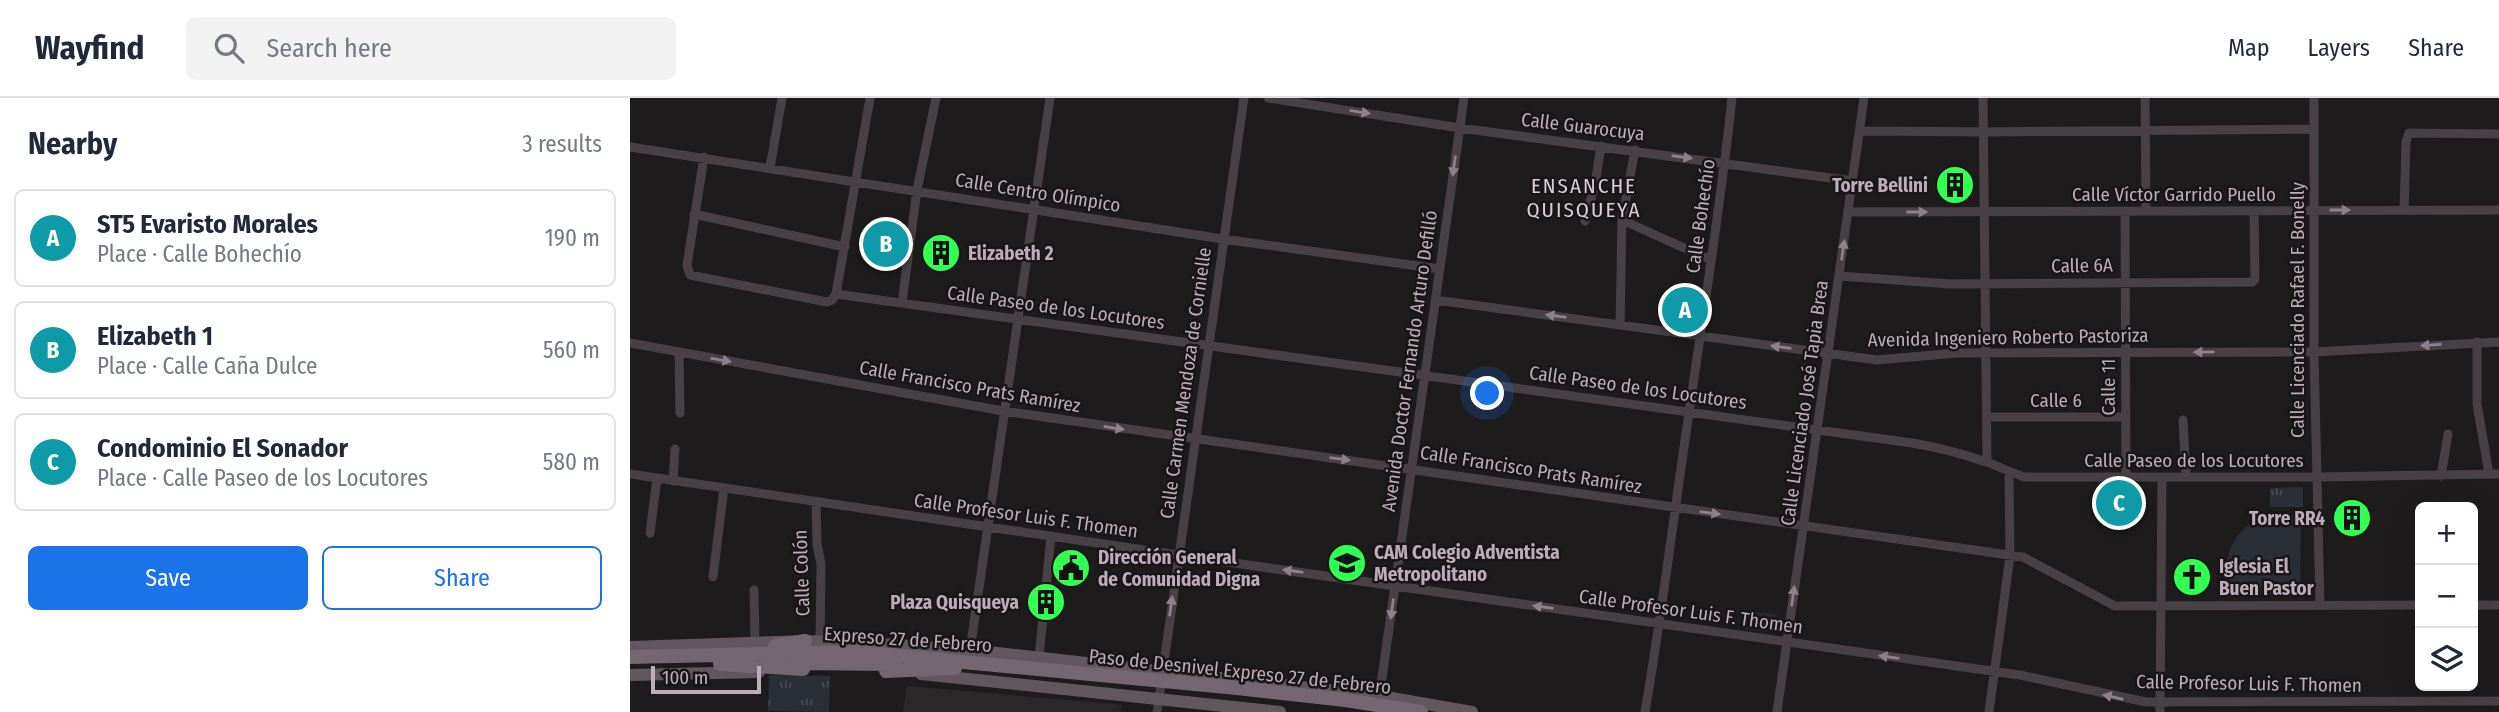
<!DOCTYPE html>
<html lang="en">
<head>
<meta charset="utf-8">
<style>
  body { margin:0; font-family:"Fira Sans Condensed",sans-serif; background:#f2f2f3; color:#1f2937 }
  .controls { position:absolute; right:21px; bottom:21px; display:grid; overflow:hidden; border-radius:10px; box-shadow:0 7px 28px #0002 }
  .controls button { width:63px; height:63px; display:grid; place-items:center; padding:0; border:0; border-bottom:2px solid #e0e1e3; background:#fff; color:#1f2937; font:35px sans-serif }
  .scale { position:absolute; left:21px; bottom:18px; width:110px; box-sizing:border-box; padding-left:7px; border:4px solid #beacba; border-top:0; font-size:19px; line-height:24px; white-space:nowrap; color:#beacba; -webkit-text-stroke:5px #191617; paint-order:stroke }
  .you { position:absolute; left:858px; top:296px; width:24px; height:24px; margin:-18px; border:5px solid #fff; border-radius:50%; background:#1a73e8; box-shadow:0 0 0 10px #1a73e833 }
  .badge { display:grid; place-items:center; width:46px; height:46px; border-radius:50%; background:#1a73e8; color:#fff; font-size:23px; font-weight:700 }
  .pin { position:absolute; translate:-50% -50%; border:4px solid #fff; box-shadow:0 2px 7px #0006 }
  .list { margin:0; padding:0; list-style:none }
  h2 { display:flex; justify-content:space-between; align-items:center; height:91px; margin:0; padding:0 28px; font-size:30px }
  h2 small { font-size:23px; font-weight:400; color:#747a83 }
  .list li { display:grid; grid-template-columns:46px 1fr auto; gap:21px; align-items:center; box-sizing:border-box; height:98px; margin:0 14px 14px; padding:0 14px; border:2px solid #e0e1e3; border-radius:10px }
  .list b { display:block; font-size:26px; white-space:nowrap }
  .list p { margin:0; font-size:23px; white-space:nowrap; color:#747a83 }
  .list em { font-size:23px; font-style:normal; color:#747a83 }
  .actions { display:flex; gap:14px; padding:21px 28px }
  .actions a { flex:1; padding:16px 0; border:2px solid #1a73e8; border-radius:10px; text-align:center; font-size:24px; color:#1a73e8 }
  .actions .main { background:#1a73e8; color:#fff }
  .icon { flex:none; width:38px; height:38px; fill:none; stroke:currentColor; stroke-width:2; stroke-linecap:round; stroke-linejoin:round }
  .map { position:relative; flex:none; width:1869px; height:614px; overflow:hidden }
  header { display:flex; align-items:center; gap:42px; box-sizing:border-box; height:98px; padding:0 35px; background:#fff; border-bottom:2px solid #e0e1e3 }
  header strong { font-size:33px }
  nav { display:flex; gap:38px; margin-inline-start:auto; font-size:24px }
  .search { width:490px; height:63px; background:#f2f2f3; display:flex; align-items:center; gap:18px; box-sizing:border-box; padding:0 24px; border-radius:10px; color:#747a83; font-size:26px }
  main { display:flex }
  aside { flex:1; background:#fff }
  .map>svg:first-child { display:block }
  .built { fill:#2b2729 }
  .grass { fill:url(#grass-tufts) }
  .pitch { fill:#2a2e36 }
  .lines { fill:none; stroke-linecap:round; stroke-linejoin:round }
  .minor { stroke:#484045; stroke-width:9 }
  .major { stroke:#62575f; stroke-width:12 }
  .highway { stroke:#746771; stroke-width:14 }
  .oneway { fill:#8f818b }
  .labels { text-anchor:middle; stroke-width:5; stroke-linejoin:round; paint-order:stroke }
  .street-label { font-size:19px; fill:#beacba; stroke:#191617 }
  .poi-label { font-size:19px; font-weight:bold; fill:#beacba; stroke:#191617; text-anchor:start }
  .neighbourhood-label { font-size:21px; letter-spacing:2px; fill:#d9ced7; stroke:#191617 }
</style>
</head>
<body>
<header>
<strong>Wayfind</strong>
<div class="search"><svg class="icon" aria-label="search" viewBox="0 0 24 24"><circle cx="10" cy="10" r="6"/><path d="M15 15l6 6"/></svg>Search here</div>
<nav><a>Map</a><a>Layers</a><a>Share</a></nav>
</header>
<main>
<aside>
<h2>Nearby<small>3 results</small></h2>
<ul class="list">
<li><span class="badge" style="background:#0f9aa8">A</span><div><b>ST5 Evaristo Morales</b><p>Place · Calle Bohechío</p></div><em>190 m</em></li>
<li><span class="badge" style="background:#0f9aa8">B</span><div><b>Elizabeth 1</b><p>Place · Calle Caña Dulce</p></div><em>560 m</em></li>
<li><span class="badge" style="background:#0f9aa8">C</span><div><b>Condominio El Sonador</b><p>Place · Calle Paseo de los Locutores</p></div><em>580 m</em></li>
</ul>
<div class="actions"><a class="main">Save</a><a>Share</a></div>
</aside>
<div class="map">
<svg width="1869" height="614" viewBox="0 0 1869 614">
  <defs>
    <pattern id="grass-tufts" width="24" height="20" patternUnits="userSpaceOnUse" patternTransform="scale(1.75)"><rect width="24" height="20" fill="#2a2e36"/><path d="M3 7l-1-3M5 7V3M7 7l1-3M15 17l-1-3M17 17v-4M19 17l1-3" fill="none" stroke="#474a51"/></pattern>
  </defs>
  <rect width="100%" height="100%" fill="#1d1b1c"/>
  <path class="built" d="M 1118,513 L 1147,516 L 1144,534 L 1116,531 Z
    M 277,588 L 463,604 L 492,607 L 490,614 L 273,614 Z"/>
  <path class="grass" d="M 1673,389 L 1673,409 L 1640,409 L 1640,390 Z
    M 139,577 L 200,578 L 199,614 L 138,613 Z"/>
  <path class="pitch" d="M 1671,416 L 1670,498 L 1596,494 C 1594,468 1597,440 1622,425 C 1632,419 1659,418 1671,416 Z"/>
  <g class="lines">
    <path class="minor" d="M 638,0 L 830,30 L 1223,83
      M 1353,0 L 1357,364
      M 1515,0 L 1516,113
      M 1684,0 L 1684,254 L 1690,507
      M 1230,33 L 1356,34 L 1684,31
      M 0,49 L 593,141 L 810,171
      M 74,59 L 57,167 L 60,177 L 197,204 L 202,202 L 206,196
      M 140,70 L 152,0
      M 1774,112 L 1776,44 L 1779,35 L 1869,36
      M 1219,114 L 1869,112
      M 1495,114 L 1496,380
      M 64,116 L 215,149
      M 992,122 L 1081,162
      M 955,123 L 965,86 L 971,48
      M 1210,178 L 1320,186 L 1622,184 L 1625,181 L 1624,113
      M 206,196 L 1282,345 C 1306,349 1330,355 1353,363 C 1368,367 1380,375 1395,379 L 1686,379 L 1869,376
      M 206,196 L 240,0
      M 806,202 L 1247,262 L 1327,255 L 1684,254 L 1869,244
      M 272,205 L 287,92 L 306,0
      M 990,227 L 992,122 L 1005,52
      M 1847,244 L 1847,306 L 1859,376
      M 0,245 L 373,313 L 1393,459 L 1485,508 L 1790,507
      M 49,254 L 50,315
      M 1357,319 L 1495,319
      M 1553,322 L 1556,379
      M 0,376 L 548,457 L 1390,577 L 1516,604 L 1869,603
      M 1811,378 L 1818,336
      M 43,383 L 45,351
      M 186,404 L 187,446 L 191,466 L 190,544
      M 20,435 L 27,380
      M 83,479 L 94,390
      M 124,492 L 125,545
      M 1843,507 L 1869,507
      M 340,552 L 420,0
      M 409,559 L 421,438
      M 749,601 L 834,0
      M 527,614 L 614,0
      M 1015,614 C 1032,515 1044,415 1059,315 C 1074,210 1091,105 1102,0
      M 1147,614 L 1234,0
      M 1359,614 L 1380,458 L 1379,375
      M 1530,614 L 1532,380"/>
    <path class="major" d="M 0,549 L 175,543 L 252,546 L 340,552 L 750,598 L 842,614
      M 291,576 L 650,614
      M 0,577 L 129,574"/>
    <path class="highway" d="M 145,548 L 175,543
      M 0,559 L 228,554 L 607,590 L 715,602 L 791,614
      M 162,565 L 265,566
      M 90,566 L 173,571
      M 256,573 L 325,570"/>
  </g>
  <defs><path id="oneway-solid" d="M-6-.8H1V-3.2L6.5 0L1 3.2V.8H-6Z" transform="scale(1.75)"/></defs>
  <g class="oneway">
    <use href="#oneway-solid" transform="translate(730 14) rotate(9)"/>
    <use href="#oneway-solid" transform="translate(1052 59) rotate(8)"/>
    <use href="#oneway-solid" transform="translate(824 68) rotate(98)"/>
    <use href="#oneway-solid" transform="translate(1710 112)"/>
    <use href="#oneway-solid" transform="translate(1287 114)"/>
    <use href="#oneway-solid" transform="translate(1213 152) rotate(-82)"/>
    <use href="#oneway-solid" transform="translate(926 218) rotate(-172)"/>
    <use href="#oneway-solid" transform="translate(1801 247) rotate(176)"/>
    <use href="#oneway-solid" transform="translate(1151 249) rotate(-173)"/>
    <use href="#oneway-solid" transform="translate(1574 254) rotate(179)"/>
    <use href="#oneway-solid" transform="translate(91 262) rotate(10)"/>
    <use href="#oneway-solid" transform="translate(484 330) rotate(9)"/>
    <use href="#oneway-solid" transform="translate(710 361) rotate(7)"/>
    <use href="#oneway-solid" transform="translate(1080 415) rotate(8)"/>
    <use href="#oneway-solid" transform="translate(663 473) rotate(-172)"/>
    <use href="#oneway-solid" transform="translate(1163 498) rotate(-82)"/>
    <use href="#oneway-solid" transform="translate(541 508) rotate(-82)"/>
    <use href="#oneway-solid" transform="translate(913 509) rotate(-172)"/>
    <use href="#oneway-solid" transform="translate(762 511) rotate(98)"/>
    <use href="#oneway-solid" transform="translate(1259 559) rotate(-172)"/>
    <use href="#oneway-solid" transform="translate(1483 599) rotate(-167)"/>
  </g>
  <defs>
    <symbol id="building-disc" viewBox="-11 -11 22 22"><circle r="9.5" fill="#31ff52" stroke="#191617"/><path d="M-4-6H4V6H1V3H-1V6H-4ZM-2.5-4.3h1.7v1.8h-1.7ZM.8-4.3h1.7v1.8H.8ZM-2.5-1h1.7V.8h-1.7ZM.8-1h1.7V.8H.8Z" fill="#111"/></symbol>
    <symbol id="university-disc" viewBox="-11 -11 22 22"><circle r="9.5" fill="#31ff52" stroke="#191617"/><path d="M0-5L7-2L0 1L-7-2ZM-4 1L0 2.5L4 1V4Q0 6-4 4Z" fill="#111"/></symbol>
    <symbol id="civic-disc" viewBox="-11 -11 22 22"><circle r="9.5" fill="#31ff52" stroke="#191617"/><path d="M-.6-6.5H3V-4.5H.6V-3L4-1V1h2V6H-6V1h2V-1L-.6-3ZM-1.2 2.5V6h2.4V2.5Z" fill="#111"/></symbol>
    <symbol id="church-disc" viewBox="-11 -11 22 22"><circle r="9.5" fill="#31ff52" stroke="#191617"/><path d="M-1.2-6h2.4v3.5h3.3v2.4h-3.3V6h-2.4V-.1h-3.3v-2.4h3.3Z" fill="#111"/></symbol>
  </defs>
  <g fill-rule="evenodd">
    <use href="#building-disc" x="1303" y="65" width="44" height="44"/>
    <use href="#building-disc" x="289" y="133" width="44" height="44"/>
    <use href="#building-disc" x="1700" y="398" width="44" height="44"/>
    <use href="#university-disc" x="695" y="443" width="44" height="44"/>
    <use href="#civic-disc" x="419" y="448" width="44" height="44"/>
    <use href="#church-disc" x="1540" y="457" width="44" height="44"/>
    <use href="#building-disc" x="394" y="482" width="44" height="44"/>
  </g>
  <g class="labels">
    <g class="street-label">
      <text transform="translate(953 28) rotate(7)" y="7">Calle Guarocuya</text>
      <text transform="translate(408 94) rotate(9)" y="7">Calle Centro Olímpico</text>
      <text x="1544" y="103">Calle Víctor Garrido Puello</text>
      <text transform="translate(1070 118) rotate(-82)" y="7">Calle Bohechío</text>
      <text transform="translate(1452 167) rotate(-1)" y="7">Calle 6A</text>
      <text transform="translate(426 209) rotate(8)" y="7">Calle Paseo de los Locutores</text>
      <text transform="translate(1667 212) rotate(-90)" y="7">Calle Licenciado Rafael F. Bonelly</text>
      <text transform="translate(1378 239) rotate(-1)" y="7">Avenida Ingeniero Roberto Pastoriza</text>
      <text transform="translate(779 263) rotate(-82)" y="7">Avenida Doctor Fernando Arturo Defilló</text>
      <text transform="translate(555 285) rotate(-82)" y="7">Calle Carmen Mendoza de Cornielle</text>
      <text transform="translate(340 288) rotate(10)" y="7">Calle Francisco Prats Ramírez</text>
      <text transform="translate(1008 289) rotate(8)" y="7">Calle Paseo de los Locutores</text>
      <text transform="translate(1478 289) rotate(-90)" y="7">Calle 11</text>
      <text x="1426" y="309">Calle 6</text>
      <text transform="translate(1174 305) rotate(-82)" y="7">Calle Licenciado José Tapia Brea</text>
      <text x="1564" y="369">Calle Paseo de los Locutores</text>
      <text transform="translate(901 371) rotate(9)" y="7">Calle Francisco Prats Ramírez</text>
      <text transform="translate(396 417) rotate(8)" y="7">Calle Profesor Luis F. Thomen</text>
      <text transform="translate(171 475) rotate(-92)" y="7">Calle Colón</text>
      <text transform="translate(1061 513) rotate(8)" y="7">Calle Profesor Luis F. Thomen</text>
      <text transform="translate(278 541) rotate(4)" y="7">Expreso 27 de Febrero</text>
      <text transform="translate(610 573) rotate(6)" y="7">Paso de Desnivel Expreso 27 de Febrero</text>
      <text transform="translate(1619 585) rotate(1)" y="7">Calle Profesor Luis F. Thomen</text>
    </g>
    <g class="poi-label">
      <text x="1298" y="94" text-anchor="end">Torre Bellini</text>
      <text x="338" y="162">Elizabeth 2</text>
      <text x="1695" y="427" text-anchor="end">Torre RR4</text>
      <text x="744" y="461">CAM Colegio Adventista<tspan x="744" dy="22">Metropolitano</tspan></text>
      <text x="468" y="466">Dirección General<tspan x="468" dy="22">de Comunidad Digna</tspan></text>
      <text x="1589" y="475">Iglesia El<tspan x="1589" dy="22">Buen Pastor</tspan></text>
      <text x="389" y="511" text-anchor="end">Plaza Quisqueya</text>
    </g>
    <g class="neighbourhood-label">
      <text x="954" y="95">ENSANCHE<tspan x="954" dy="24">QUISQUEYA</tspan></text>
    </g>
  </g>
</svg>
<div class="controls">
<button>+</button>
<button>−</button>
<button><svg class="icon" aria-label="layers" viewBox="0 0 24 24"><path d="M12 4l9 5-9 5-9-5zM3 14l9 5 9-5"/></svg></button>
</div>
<div class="scale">100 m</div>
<div class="you"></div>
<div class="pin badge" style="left:1055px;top:212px;background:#0f9aa8">A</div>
<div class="pin badge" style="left:256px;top:146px;background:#0f9aa8">B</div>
<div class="pin badge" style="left:1489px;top:405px;background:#0f9aa8">C</div>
</div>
</main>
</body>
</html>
